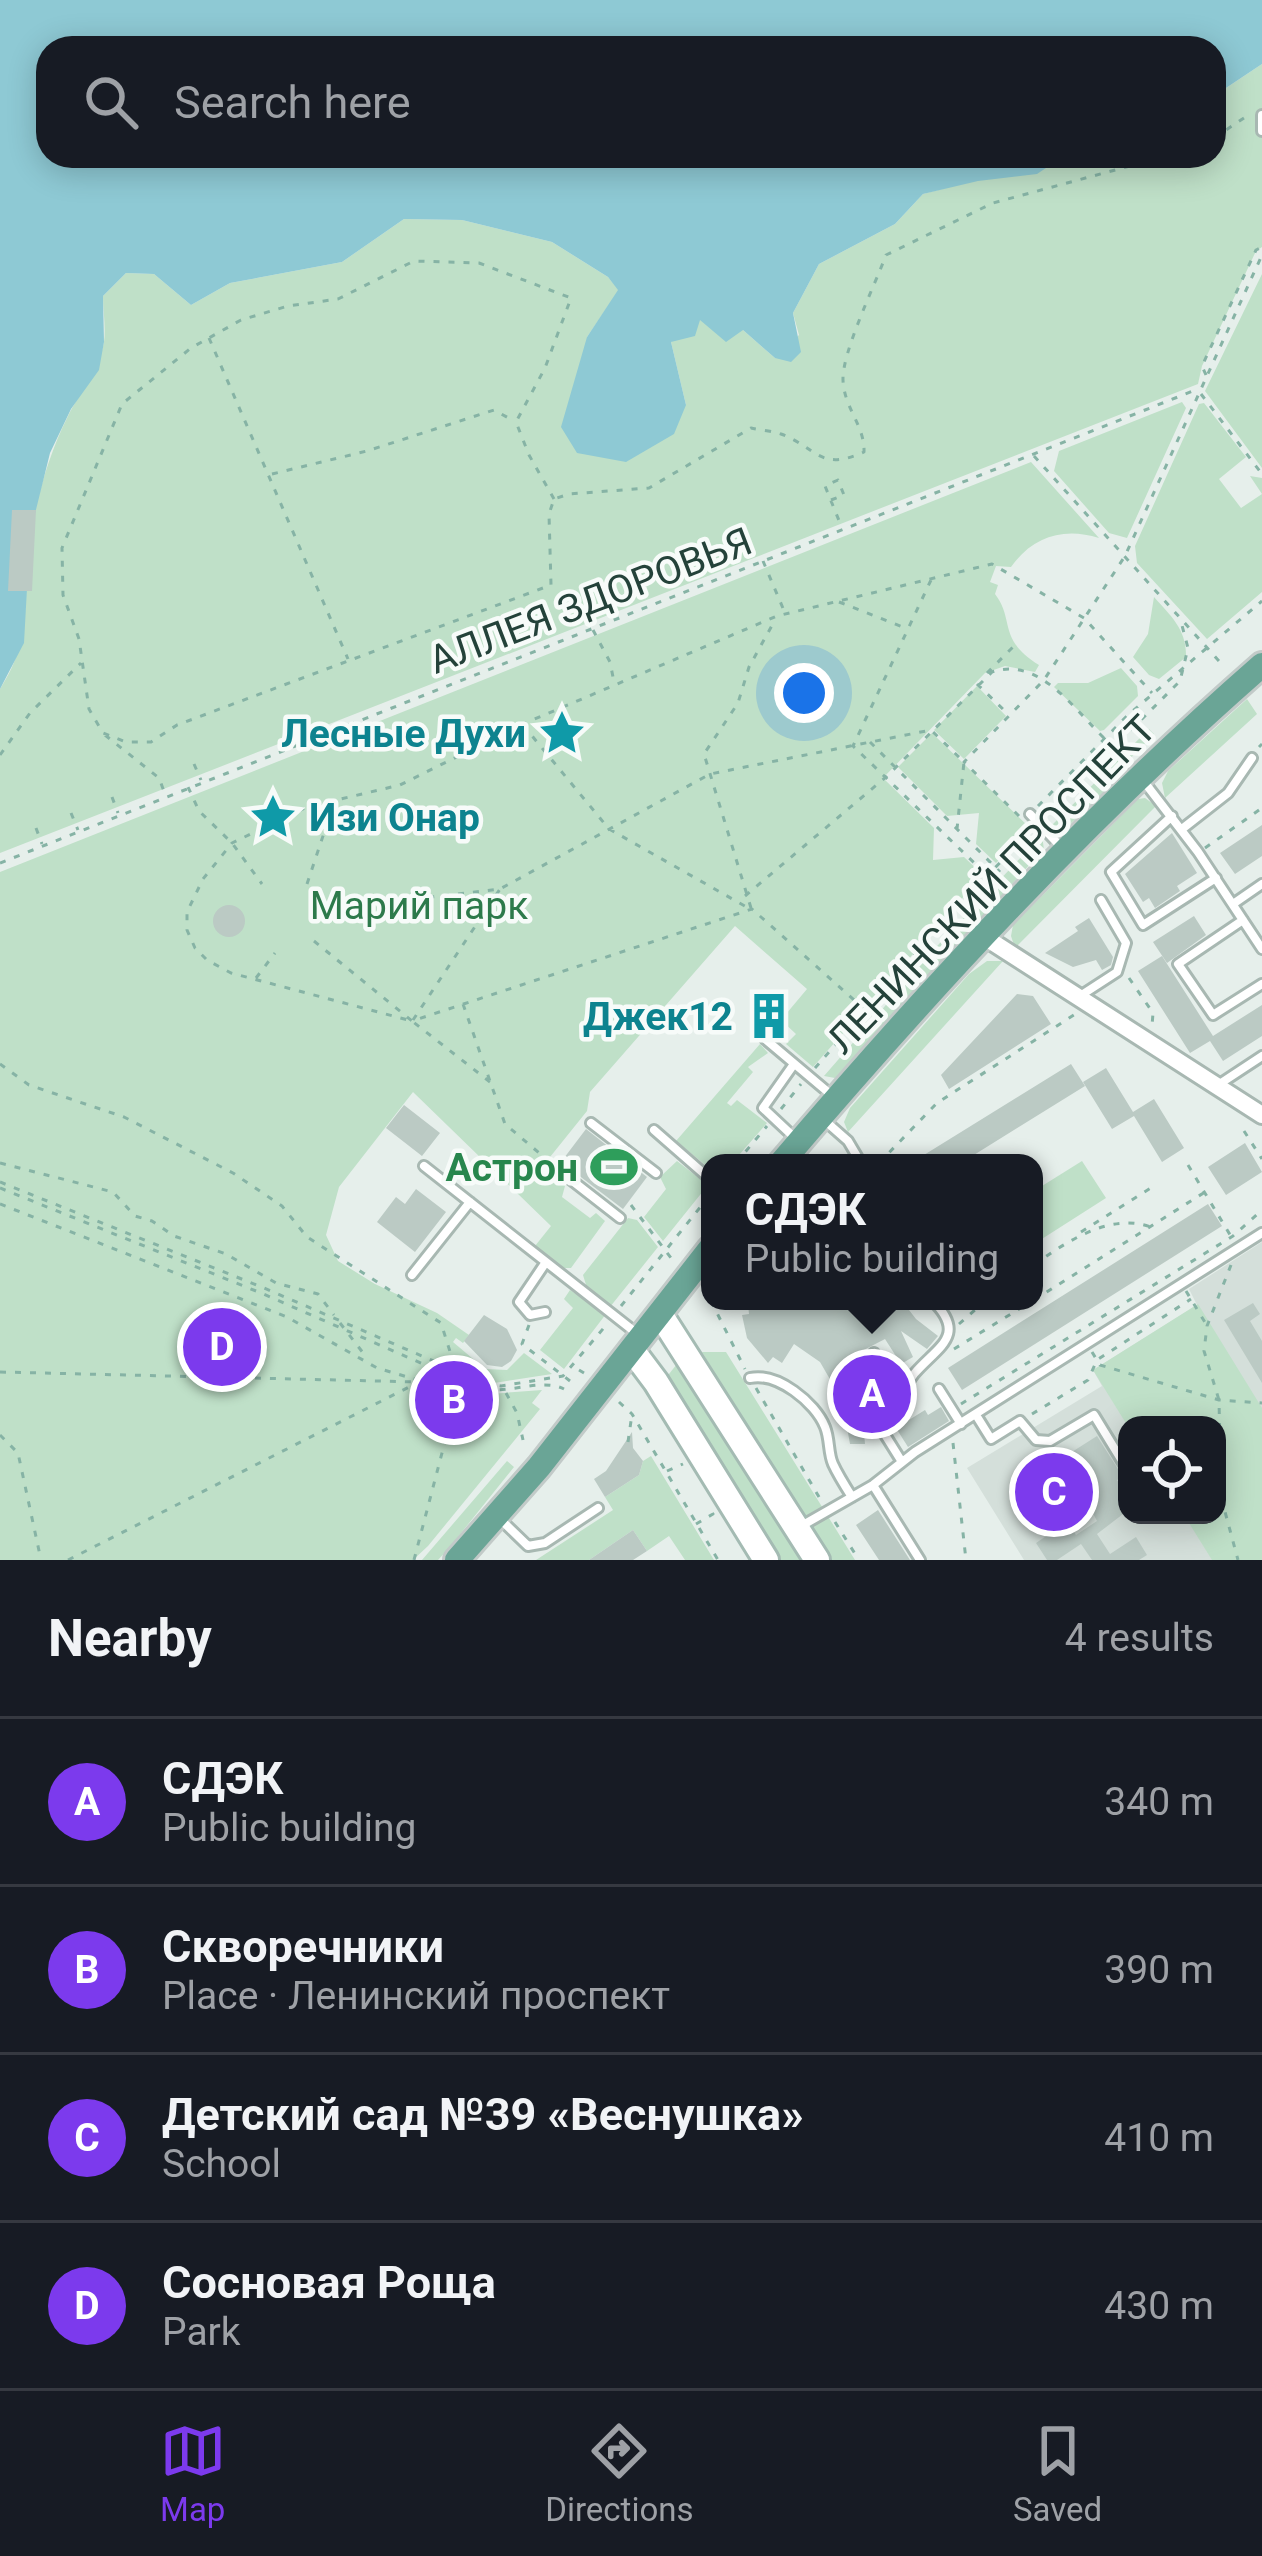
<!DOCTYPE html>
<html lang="en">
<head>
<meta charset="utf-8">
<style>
  body { margin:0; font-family:Roboto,sans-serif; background:#242831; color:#f1f3f6 }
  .controls { position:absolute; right:36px; bottom:36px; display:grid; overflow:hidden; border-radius:24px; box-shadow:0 6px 30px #0003 }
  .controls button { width:108px; height:108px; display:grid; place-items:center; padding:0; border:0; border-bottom:3px solid #363941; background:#171b24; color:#f1f3f6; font:60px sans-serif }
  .you { position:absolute; left:804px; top:693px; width:42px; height:42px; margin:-30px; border:9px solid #fff; border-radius:50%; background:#1a73e8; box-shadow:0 0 0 18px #1a73e833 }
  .badge { display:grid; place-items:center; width:78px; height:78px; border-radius:50%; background:#7c3aed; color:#fff; font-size:39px; font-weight:700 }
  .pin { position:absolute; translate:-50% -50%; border:6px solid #fff; box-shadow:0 3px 12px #0006 }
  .popup { position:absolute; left:701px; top:1154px; width:342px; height:156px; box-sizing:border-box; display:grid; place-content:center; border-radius:24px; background:#171b24; filter:drop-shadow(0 3px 9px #0005); font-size:39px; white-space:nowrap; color:#9ea1a6 }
  .popup b { font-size:45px; color:#f1f3f6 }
  .popup::after { content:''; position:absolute; left:50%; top:100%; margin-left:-24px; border:24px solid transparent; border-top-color:#171b24 }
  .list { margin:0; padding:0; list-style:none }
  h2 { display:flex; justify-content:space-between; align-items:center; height:156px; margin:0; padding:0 48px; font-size:51px }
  h2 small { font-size:39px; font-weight:400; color:#9ea1a6 }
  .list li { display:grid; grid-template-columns:78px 1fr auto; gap:36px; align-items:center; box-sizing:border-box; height:168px; padding:0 48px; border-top:3px solid #363941 }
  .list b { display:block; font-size:45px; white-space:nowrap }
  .list p { margin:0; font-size:39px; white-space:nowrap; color:#9ea1a6 }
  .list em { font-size:39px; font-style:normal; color:#9ea1a6 }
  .icon { flex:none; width:66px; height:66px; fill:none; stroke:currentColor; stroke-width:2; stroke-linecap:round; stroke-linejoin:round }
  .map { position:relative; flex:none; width:1262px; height:1560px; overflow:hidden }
  .search { position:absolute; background:#171b24; box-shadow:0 6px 30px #0003; left:36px; right:36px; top:36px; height:132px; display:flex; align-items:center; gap:30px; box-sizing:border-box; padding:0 42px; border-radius:36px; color:#9ea1a6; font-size:45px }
  .sheet { height:828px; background:#171b24 }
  nav { display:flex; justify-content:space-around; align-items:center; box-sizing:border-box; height:168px; border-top:3px solid #363941; background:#171b24; font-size:33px; color:#9ea1a6 }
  nav a { display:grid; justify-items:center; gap:6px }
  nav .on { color:#7c3aed }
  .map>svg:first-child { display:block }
  .built { fill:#d4dfda; fill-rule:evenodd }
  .green { fill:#bfe0c8 }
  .water { fill:#8ec9d4 }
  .building { fill:#bbcac4 }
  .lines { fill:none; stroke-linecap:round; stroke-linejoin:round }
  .lane-casing { stroke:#a8b8b2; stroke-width:14 }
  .street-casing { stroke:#a8b8b2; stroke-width:22 }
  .secondary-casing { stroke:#a4bbb3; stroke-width:30 }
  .primary-casing { stroke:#c2cac8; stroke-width:30 }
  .path { stroke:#86b3a5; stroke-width:3; stroke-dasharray:6 9; stroke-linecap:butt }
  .lane { stroke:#fff; stroke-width:8 }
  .street { stroke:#fff; stroke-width:16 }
  .secondary { stroke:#fff; stroke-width:24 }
  .primary { stroke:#6aa596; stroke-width:24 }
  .labels { text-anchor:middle; stroke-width:9; stroke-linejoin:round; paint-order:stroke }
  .street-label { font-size:39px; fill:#24423a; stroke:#f7fbf9 }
  .culture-label { font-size:39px; font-weight:bold; fill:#0d838f; stroke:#f7fbf9; text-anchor:end }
  .park-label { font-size:39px; fill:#2d7a4b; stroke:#f7fbf9 }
  .leisure-label { font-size:39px; font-weight:bold; fill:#27864d; stroke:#f7fbf9; text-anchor:end }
</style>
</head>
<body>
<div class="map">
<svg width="1262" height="1560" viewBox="0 0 1262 1560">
  <rect width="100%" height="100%" fill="#e6efeb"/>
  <path class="built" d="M 1262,1242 L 1262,1560 L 1024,1560 L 967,1468 L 1102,1386 L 1093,1370 L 1197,1305 L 1189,1289 ZM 1127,1425 L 1217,1425 L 1217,1515 L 1127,1515 Z"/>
  <path class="green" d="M 1262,64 L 1262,247 L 1256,251 L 1202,366 L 1198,384 L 0,853 L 0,689 C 37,633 20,587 31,529 C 39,490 50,452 68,416 C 80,392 99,370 104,342 C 106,328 103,310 103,296 L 126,273 L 154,274 L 191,305 L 230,283 L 342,262 L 404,219 L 462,220 L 552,242 L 608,277 L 619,290 L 587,337 L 686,405 L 671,342 L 700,319 L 743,330 L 775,358 L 799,335 L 793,313 L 819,264 L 895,224 L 923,194 L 1064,156 L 1214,156 L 1214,96 Z
    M 1262,274 L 1262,468 L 1205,391 Z
    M 1182,402 L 1186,408 L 1127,538 L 1109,533 L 1054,471 L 1059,451 Z
    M 1204,403 L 1246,457 L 1219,479 L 1241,508 L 1262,494 L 1250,476 L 1262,478 L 1262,592 L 1207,639 L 1137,563 L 1135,546 L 1199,404 Z
    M 1031,462 L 1099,538 C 1064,527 1033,536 1011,567 L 996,566 L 990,582 L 998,585 L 995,594 C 1015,620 997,639 1039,665 L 1035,672 L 1005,666 L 985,673 L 883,778 L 934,828 L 933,860 L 964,857 L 983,875 L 813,1067 L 786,1044 L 796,1034 L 781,1020 L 807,989 L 735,926 L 590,1092 L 587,1111 L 542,1167 L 565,1186 L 562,1197 L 590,1218 L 596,1213 L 605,1221 L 571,1268 L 560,1268 L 535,1246 L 551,1226 L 413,1092 L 339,1187 L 326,1235 L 338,1261 L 375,1284 L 437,1313 L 469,1335 L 463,1343 L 456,1338 L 453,1342 L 485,1369 L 507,1370 L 524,1353 L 552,1374 L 494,1383 L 444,1364 L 445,1377 L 490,1394 L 542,1390 L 532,1403 L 540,1409 L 428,1546 L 413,1560 L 0,1560 L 0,872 Z
    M 1154,597 C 1171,616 1187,630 1186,657 L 1159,679 L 1149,675 L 1133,657 L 1148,634 Z
    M 1121,668 L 1137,686 L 1138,696 L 1104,730 L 1100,731 L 1054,687 L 1058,683 L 1088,683 Z
    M 977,686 L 1006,716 L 964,759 L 934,730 Z
    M 1247,699 L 1257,714 L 1165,798 L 1162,783 L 1168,771 Z
    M 1149,729 L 1154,734 L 1117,772 L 1117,779 L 1065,829 L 1050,827 Z
    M 932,733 L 1030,828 L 996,863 L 976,844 L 979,813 L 947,816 L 898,767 Z
    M 1145,798 L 1156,806 L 1015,948 L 1011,936 L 1013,925 L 1138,799 Z
    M 1042,835 L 1044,850 L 1033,855 L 1032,862 L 835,1078 L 824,1076 L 939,944 Z
    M 987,961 L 1003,961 L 848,1132 L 844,1122 L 850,1108 L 969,974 Z
    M 760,1044 L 768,1053 L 748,1067 L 753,1072 L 727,1103 L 731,1106 L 737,1100 L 767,1123 L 732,1163 L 710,1163 L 710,1169 L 676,1141 Z
    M 677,1161 L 708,1185 L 663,1241 L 644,1217 L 666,1189 L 660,1177 Z
    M 1082,1161 L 1106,1198 L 1034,1244 L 1034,1191 Z
    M 628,1218 L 637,1220 L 658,1247 L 610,1307 L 587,1288 L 583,1275 Z
    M 570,1290 L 606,1314 L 564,1369 L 540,1350 L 573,1308 L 564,1299 Z
    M 1198,1304 L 1262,1408 L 1262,1560 L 1212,1560 L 1184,1515 L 1217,1515 L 1217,1425 L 1127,1425 L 1093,1370 Z
    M 702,1352 L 726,1352 L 855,1560 L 825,1560 Z
    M 681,1359 L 808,1560 L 779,1560 L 665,1379 Z
    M 651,1456 L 714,1560 L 685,1560 L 669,1536 L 647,1551 L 633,1530 L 589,1560 L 536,1560 L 613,1510 L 605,1497 L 639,1475 L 643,1461 Z
    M 507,1461 L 514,1467 L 449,1548 L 438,1560 L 422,1560 Z"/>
  <path class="water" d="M 0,0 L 1262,0 L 1262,64 L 1214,96 L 1214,48 L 48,48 L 48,156 L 1064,156 L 1037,174 L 978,181 L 923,194 L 895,224 L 819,264 L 793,313 L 801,352 L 791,362 L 775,358 L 743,330 L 726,342 L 700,320 L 695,336 L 671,342 L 686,405 L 674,434 L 626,462 L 577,453 L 561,427 L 587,337 L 618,290 L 608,277 L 552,242 L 462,220 L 404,219 L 342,262 L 230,283 L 191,305 L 154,274 L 126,273 L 103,296 L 104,342 L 99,370 L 71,409 L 50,453 L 30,534 L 24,643 L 0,689 Z"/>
  <path class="building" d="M 12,510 L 36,510 L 32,591 L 8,591 Z
    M 1262,825 L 1262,856 L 1235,874 L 1220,853 Z
    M 1172,833 L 1197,873 L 1177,886 L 1180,891 L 1155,908 L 1149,898 L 1143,902 L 1125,874 Z
    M213 921a16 16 0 1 1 32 0a16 16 0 1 1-32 0Z
    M 1194,916 L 1206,935 L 1167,963 L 1153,942 Z
    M 1089,918 L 1113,957 L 1111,965 L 1102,970 L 1096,960 L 1073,967 L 1045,953 L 1078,931 L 1075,927 Z
    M 1162,956 L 1213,1036 L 1262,1005 L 1262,1036 L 1223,1061 L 1210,1041 L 1190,1053 L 1138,971 Z
    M 1017,994 L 1033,996 L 1051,1024 L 949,1089 L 941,1075 Z
    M 1071,1064 L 1085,1086 L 961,1163 L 911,1163 Z
    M 1106,1068 L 1133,1112 L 1154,1099 L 1184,1148 L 1162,1162 L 1134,1116 L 1112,1129 L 1083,1082 Z
    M 404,1105 L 440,1133 L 422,1156 L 386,1128 Z
    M 586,1129 L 647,1177 L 623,1209 L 561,1162 Z
    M 1245,1143 L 1262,1172 L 1226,1195 L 1208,1167 Z
    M 416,1189 L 446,1212 L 415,1252 L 377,1222 L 396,1197 L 405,1204 Z
    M 1208,1204 L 1222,1226 L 962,1390 L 948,1368 Z
    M 769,1301 L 823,1301 L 827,1308 L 837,1301 L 902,1301 L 916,1319 L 938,1336 L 927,1349 L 901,1331 L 913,1357 L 901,1364 L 885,1339 L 856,1354 L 886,1403 L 863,1422 L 865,1444 L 850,1444 L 842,1400 L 820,1362 L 794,1344 L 782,1363 L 773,1357 L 768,1363 L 747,1338 L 742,1315 L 749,1314 L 748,1304 Z
    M 1253,1303 L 1260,1314 L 1250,1321 L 1262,1341 L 1262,1383 L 1224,1320 Z
    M 484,1315 L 507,1329 L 517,1350 L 511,1361 L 502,1367 L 487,1365 L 464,1341 Z
    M 941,1407 L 949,1421 L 908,1447 L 896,1428 L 925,1410 L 928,1415 Z
    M 632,1432 L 633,1448 L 643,1461 L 639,1475 L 605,1497 L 594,1479 L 606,1471 Z
    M 1097,1436 L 1123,1477 L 1117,1480 L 1127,1496 L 1127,1511 L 1097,1534 L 1110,1554 L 1136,1537 L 1147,1555 L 1139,1560 L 1092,1560 L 1081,1544 L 1057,1560 L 1047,1560 L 1036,1543 L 1067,1522 L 1076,1535 L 1097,1521 L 1064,1457 Z
    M 878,1510 L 910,1560 L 879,1560 L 856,1525 Z
    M 633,1530 L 647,1551 L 633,1560 L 589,1560 Z"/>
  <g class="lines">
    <defs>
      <path id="lane" d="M 1262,115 L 1262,131
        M 1142,779 L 1198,852 L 1262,949
        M 1030,814 L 1062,848
        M 1172,816 L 1111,872 L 1143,925 L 1216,878
        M 1182,829 L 1228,793 L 1252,758
        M 1233,904 L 1262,884
        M 1243,920 L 1178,964 L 1213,1015 L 1262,984
        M 1080,996 L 1117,972 L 1126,943 L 1101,900
        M 765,1039 L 835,1098
        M 794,1064 L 763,1108 L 796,1139
        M 1218,1085 L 1262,1056
        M 823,1119 L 848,1141 L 861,1163
        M 591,1123 L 656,1173
        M 654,1130 L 710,1179
        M 424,1166 L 635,1332
        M 561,1172 L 620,1218
        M 412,1275 L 470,1202
        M 545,1312 L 530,1315 L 519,1302 L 546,1262
        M 874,1353 L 901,1397
        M 750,1378 C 777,1372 815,1402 825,1427 C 830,1439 828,1453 833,1464 C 838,1475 845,1486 852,1497
        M 939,1389 L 961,1424
        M 885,1415 C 900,1403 903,1388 914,1374 C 937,1347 968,1336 933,1301
        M 976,1415 L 991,1439 L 1020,1421 L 1036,1440 L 1050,1441 L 1094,1415 L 1127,1469
        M 882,1430 L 902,1462
        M 873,1485 L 920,1560
        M 498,1517 L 528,1546 L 545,1543 L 598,1508
        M 803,1525 L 873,1485 L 915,1452 L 1262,1233"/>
      <path id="street" d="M 983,936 L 1262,1115"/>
      <path id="secondary" d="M 660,1314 L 817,1560
        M 632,1350 L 656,1382 L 766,1560"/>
      <path id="primary" d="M 781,1163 C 931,987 1088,817 1262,665
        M 457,1560 L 539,1467 L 710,1249"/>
    </defs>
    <use href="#lane" class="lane-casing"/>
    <use href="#street" class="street-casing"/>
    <use href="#secondary" class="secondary-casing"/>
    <use href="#primary" class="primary-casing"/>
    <path class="path" d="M 1214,138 L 1250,114
      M 209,338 L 348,659
      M 1206,375 L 1202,366 L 1256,250 L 1262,247
      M 1201,394 L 1262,474
      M 1034,456 L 1219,661
      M 272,474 L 367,451 L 494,410 L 514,421
      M 554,499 L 529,455 L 516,422 L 545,368 L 571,298 L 479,263 L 414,261 L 338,299 L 288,306 L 241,320 L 191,348 L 122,404 L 62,548 L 63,595 L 79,639 L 89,709 L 103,733 L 126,742 L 151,742 L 177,725 L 551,585 L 549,514 L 554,499 L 569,494 L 649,488 L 751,428 C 760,430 772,431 781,434 C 818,448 819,472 864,452 C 865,426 844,408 843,380 C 842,352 875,285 886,255 L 993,203 L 1167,156
      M 831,500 L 844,495 L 838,480 L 825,486 L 842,528
      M 763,561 L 785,613
      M 931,580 L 853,746 L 992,880
      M 839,602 L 908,629
      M 593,630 L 610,662 L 614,682
      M 987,673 L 1015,645
      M 977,684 L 1008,714
      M 523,725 L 609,829 L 750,909
      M 105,735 L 159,778 L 165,794
      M 870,742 L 1000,872
      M 1259,747 L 1262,744
      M 0,755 L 30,713 L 81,663
      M 194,764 L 201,780
      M 188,787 L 199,811 L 232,843 L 262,884
      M 112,797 L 118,813
      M 1038,806 L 1128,715 L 1262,601
      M 71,813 L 78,830
      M 1046,815 L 1180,681 L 1188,648 L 1180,618
      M 1019,816 L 964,762 L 1044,680 L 1125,556 L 1262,255
      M 36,828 L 42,844
      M 1205,848 L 1262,808
      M 0,863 L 1193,391 L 1200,392
      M 307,884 L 334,803
      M 745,896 L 886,777 L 992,672 C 1039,656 1074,709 1104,738
      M 751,908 L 704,754 L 738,703 L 749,667 L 775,620
      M 324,910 L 500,889 L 710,774 L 931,730 L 964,762 L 957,829
      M 314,941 L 412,1021 L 752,909 L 871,1015
      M 256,978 L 275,953
      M 1129,978 L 1153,1013 L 1152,1026
      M 463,1004 L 505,1124 L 551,1163
      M 413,1020 L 500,889
      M 0,1064 L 29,1085 L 124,1117 L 233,1173 L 282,1206 L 307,1237 L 441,1323 L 453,1361 L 464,1373
      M 815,1068 L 932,934 L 1030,831
      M 490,1082 L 412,1021 L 231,973 L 207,960 L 195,948 L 187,930 L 187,912 L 203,879 L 232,843 L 307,807 L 400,785 L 523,724 L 777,616 L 992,564 L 1084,618 L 1152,693
      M 781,1109 L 801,1084
      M 1244,1131 L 1262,1159
      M 838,1155 L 841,1163
      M 0,1163 L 113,1192 L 135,1216 L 152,1221 L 174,1236 L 226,1254 L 276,1283 L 318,1294 L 334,1315
      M 736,1163 L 767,1126
      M 879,1163 L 937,1103 L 1077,1013
      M 1188,1165 L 1232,1238
      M 0,1182 L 264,1288 L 487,1384 L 501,1386 L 563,1376 L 608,1323
      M 0,1188 L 261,1293 L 478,1388 C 506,1396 540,1377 564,1389
      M 0,1204 L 287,1317 L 377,1368 L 445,1388 L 476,1388
      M 631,1205 L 674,1262
      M 1081,1232 L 1154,1186
      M 1034,1265 C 1066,1242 1110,1212 1151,1227
      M 1231,1265 L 1207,1326 L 1204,1351 L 1219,1400 L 1221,1497 L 1238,1560
      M 1186,1291 L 1206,1324
      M 1034,1300 L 1205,1192
      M 711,1301 L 745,1369
      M 621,1306 L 710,1195
      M 340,1323 L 367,1358
      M 959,1324 L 985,1301
      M 529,1325 L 522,1344 L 570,1381
      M 954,1349 L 1032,1301
      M 1092,1352 L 1100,1365 L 1219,1400 L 1262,1403
      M 579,1370 L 584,1373
      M 0,1372 L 419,1382
      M 756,1388 L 823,1504
      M 506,1393 L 517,1413 L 523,1440
      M 619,1402 L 632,1414 L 718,1560
      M 961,1404 L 1233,1236 L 1262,1210
      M 1032,1414 L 1088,1380 L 1097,1360 L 1191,1299
      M 0,1435 L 18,1453 L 41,1560
      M 628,1442 L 632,1414
      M 953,1443 L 966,1560
      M 667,1471 L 683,1464
      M 835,1522 L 859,1560
      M 696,1524 L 713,1514 L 710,1508
      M 68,1560 L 419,1382
      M 414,1560 L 448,1430 L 444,1376"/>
    <use href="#lane" class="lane"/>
    <use href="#street" class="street"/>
    <use href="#secondary" class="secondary"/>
    <use href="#primary" class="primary"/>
  </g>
  <defs>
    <symbol id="sight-bare" viewBox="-9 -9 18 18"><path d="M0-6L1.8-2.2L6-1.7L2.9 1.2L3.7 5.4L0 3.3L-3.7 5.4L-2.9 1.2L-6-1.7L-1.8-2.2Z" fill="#0f9aa8" stroke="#f7fbf9" stroke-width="2.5" paint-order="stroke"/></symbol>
    <symbol id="building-bare" viewBox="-9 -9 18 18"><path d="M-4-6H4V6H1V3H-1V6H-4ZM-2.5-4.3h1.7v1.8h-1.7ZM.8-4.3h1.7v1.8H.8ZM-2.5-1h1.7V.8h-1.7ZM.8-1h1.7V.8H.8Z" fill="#0f9aa8" stroke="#f7fbf9" stroke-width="2.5" paint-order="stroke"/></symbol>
    <symbol id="stadium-bare" viewBox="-9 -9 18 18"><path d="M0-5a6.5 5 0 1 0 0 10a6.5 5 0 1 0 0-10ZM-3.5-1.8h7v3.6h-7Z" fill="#2e9e5b" stroke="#f7fbf9" stroke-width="2.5" paint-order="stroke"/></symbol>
  </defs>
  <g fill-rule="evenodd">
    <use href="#sight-bare" x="529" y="700" width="66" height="66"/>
    <use href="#sight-bare" x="240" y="784" width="66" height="66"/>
    <use href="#building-bare" x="736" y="983" width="66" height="66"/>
    <use href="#stadium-bare" x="581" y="1134" width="66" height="66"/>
  </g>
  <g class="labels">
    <g class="street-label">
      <text transform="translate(590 600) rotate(-21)" y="14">АЛЛЕЯ ЗДОРОВЬЯ</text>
      <text transform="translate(991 884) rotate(-46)" y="14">ЛЕНИНСКИЙ ПРОСПЕКТ</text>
    </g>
    <g class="culture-label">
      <text x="526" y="747">Лесные Духи</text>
      <text x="309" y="831" text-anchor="start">Изи Онар</text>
      <text x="733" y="1030">Джек12</text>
    </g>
    <g class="park-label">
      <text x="419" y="919">Марий парк</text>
    </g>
    <g class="leisure-label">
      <text x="578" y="1181">Астрон</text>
    </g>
  </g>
</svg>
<div class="controls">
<button><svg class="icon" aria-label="locate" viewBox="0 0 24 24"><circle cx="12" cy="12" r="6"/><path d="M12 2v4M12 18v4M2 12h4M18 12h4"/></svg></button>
</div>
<div class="you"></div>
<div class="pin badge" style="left:872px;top:1394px">A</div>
<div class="popup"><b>СДЭК</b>Public building</div>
<div class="pin badge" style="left:454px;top:1400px">B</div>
<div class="pin badge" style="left:1054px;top:1492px">C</div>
<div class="pin badge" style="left:222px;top:1347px">D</div>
<div class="search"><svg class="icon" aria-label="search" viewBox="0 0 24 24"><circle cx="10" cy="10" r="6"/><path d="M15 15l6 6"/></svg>Search here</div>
</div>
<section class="sheet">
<h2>Nearby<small>4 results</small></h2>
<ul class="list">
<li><span class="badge">A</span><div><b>СДЭК</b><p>Public building</p></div><em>340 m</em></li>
<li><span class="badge">B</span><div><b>Скворечники</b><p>Place · Ленинский проспект</p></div><em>390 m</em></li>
<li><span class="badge">C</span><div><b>Детский сад №39 «Веснушка»</b><p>School</p></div><em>410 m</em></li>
<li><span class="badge">D</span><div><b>Сосновая Роща</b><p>Park</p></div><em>430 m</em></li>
</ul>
</section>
<nav>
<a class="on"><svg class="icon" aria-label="map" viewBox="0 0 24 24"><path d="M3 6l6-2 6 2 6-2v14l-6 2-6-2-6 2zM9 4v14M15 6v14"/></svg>Map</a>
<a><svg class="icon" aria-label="directions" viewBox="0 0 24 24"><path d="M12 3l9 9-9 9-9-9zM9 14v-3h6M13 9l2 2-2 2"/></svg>Directions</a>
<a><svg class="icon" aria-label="saved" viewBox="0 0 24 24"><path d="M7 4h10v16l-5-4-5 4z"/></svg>Saved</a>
</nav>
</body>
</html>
